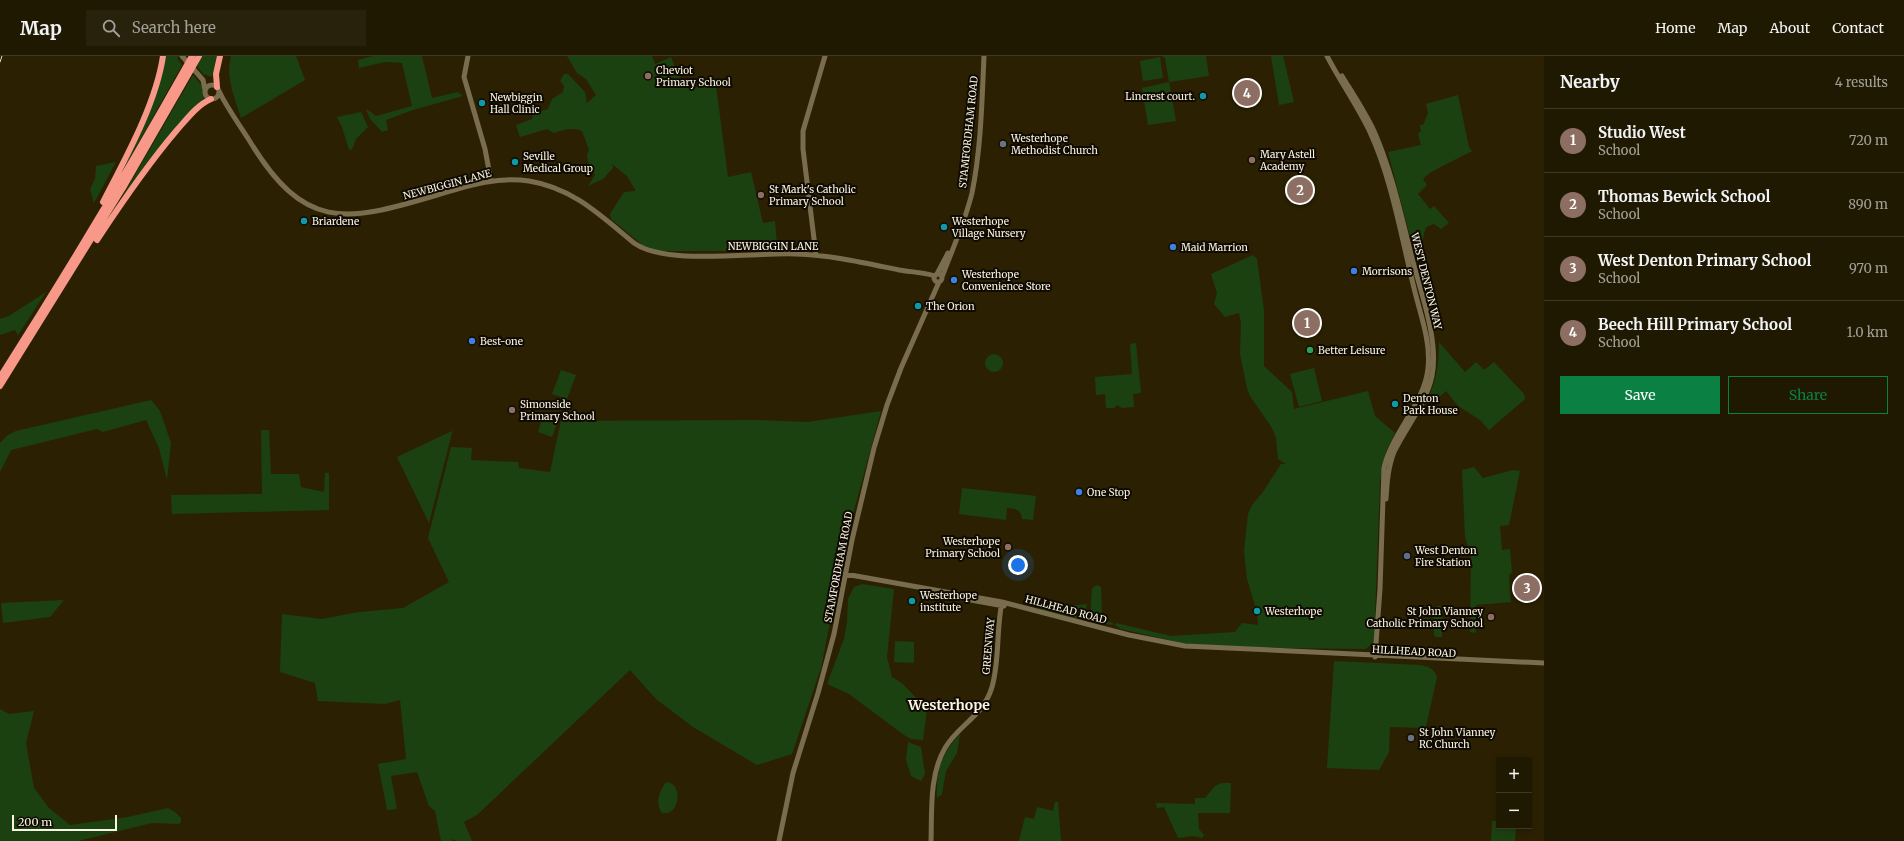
<!DOCTYPE html>
<html lang="en">
<head>
<meta charset="utf-8">
<style>
  body { margin:0; font-family:Merriweather,serif; background:#28220c; color:#f1f3f6 }
  .controls { position:absolute; right:12px; bottom:12px; display:grid; overflow:hidden; border-radius:0px; box-shadow:0 2px 6px #0003 }
  .controls button { width:36px; height:36px; display:grid; place-items:center; padding:0; border:0; border-bottom:1px solid #3d3824; background:#201902; color:#f1f3f6; font:20px sans-serif }
  .scale { position:absolute; left:12px; bottom:10px; width:105px; box-sizing:border-box; padding-left:4px; border:2px solid #fbf4e3; border-top:0; font-size:11px; line-height:14px; white-space:nowrap; color:#fbf4e3; -webkit-text-stroke:3px #0f0b02; paint-order:stroke }
  .you { position:absolute; left:1018px; top:509px; width:14px; height:14px; margin:-10px; border:3px solid #fff; border-radius:50%; background:#1a73e8; box-shadow:0 0 0 6px #1a73e833 }
  .badge { display:grid; place-items:center; width:26px; height:26px; border-radius:50%; background:#0b8043; color:#fff; font-size:13px; font-weight:700 }
  .pin { position:absolute; translate:-50% -50%; border:2px solid #fff; box-shadow:0 1px 4px #0006 }
  .list { margin:0; padding:0; list-style:none }
  h2 { display:flex; justify-content:space-between; align-items:center; height:52px; margin:0; padding:0 16px; font-size:17px }
  h2 small { font-size:13px; font-weight:400; color:#a2a099 }
  .list li { display:grid; grid-template-columns:26px 1fr auto; gap:12px; align-items:center; box-sizing:border-box; height:64px; padding:0 16px; border-top:1px solid #3d3824 }
  .list b { display:block; font-size:15px; white-space:nowrap }
  .list p { margin:0; font-size:13px; white-space:nowrap; color:#a2a099 }
  .list em { font-size:13px; font-style:normal; color:#a2a099 }
  .actions { display:flex; gap:8px; padding:12px 16px }
  .actions a { flex:1; padding:9px 0; border:1px solid #0b8043; border-radius:0px; text-align:center; font-size:14px; color:#0b8043 }
  .actions .main { background:#0b8043; color:#fff }
  .icon { flex:none; width:22px; height:22px; fill:none; stroke:currentColor; stroke-width:2; stroke-linecap:round; stroke-linejoin:round }
  .map { position:relative; flex:none; width:1544px; height:785px; overflow:hidden }
  header { display:flex; align-items:center; gap:24px; box-sizing:border-box; height:56px; padding:0 20px; background:#201902; border-bottom:1px solid #3d3824 }
  header strong { font-size:19px }
  nav { display:flex; gap:22px; margin-inline-start:auto; font-size:14px }
  .search { width:280px; height:36px; background:#28220c; display:flex; align-items:center; gap:10px; box-sizing:border-box; padding:0 14px; border-radius:0px; color:#a2a099; font-size:15px }
  main { display:flex }
  aside { flex:1; background:#201902 }
  .map>svg:first-child { display:block }
  .green { fill:#1c4110 }
  .lines { fill:none; stroke-linecap:round; stroke-linejoin:round }
  .secondary { stroke:#796d4e; stroke-width:5 }
  .highway { stroke:#f79889; stroke-width:6 }
  .tram { stroke:#e1dac7; stroke-width:1 }
  .education-dot { fill:#8d6e63; stroke:#0f0b02; stroke-width:1.5 }
  .culture-dot { fill:#0f9aa8; stroke:#0f0b02; stroke-width:1.5 }
  .worship-dot { fill:#6b7280; stroke:#0f0b02; stroke-width:1.5 }
  .shop-dot { fill:#3f7fe0; stroke:#0f0b02; stroke-width:1.5 }
  .leisure-dot { fill:#2e9e5b; stroke:#0f0b02; stroke-width:1.5 }
  .service-dot { fill:#5c6f8a; stroke:#0f0b02; stroke-width:1.5 }
  .labels { text-anchor:middle; stroke-width:4; stroke-linejoin:round; paint-order:stroke }
  .poi-label { font-size:10px; fill:#fbf4e3; stroke:#0f0b02; text-anchor:start }
  .street-label { font-size:10px; fill:#fbf4e3; stroke:#0f0b02 }
  .district-label { font-size:14px; font-weight:bold; fill:#fbf4e3; stroke:#0f0b02 }
</style>
</head>
<body>
<header>
<strong>Map</strong>
<div class="search"><svg class="icon" aria-label="search" viewBox="0 0 24 24"><circle cx="10" cy="10" r="6"/><path d="M15 15l6 6"/></svg>Search here</div>
<nav><a>Home</a><a>Map</a><a>About</a><a>Contact</a></nav>
</header>
<main>
<div class="map">
<svg width="1544" height="785" viewBox="0 0 1544 785">
  <rect width="100%" height="100%" fill="#2b2102"/>
  <path class="green" d="M 165,0 L 179,0 L 177,2 L 182,9 L 121,118 Z
    M 202,0 L 217,0 L 212,21 L 203,18 L 197,10 Z
    M 231,0 L 296,0 L 305,24 L 241,62 C 235,42 225,22 231,0 Z
    M 373,0 L 422,0 L 432,42 L 458,36 L 463,40 L 413,54 L 386,64 L 388,74 L 382,76 L 371,64 L 366,54 L 368,54 L 376,60 L 412,50 L 402,7 L 385,6 L 359,12 L 358,4 Z
    M 567,0 L 652,0 L 655,8 L 671,1 L 684,32 L 716,30 L 728,121 L 751,116 L 763,167 L 775,165 L 777,189 L 737,192 L 732,188 L 732,195 L 657,195 L 645,191 L 611,163 L 610,158 L 624,136 L 636,135 L 627,120 L 612,108 L 613,112 L 603,123 L 588,130 L 595,119 C 591,111 584,103 589,94 L 582,75 C 573,71 563,74 554,77 L 547,73 L 520,81 L 516,69 L 532,63 L 533,58 L 548,53 L 552,43 L 563,36 L 564,30 L 560,25 L 564,18 L 568,18 L 585,36 L 587,47 L 596,39 L 586,23 L 577,17 Z
    M 1162,0 L 1206,0 L 1209,20 L 1169,26 L 1176,65 L 1148,69 L 1142,32 L 1169,26 L 1165,2 Z
    M 1271,0 L 1283,0 L 1294,46 L 1279,49 Z
    M 1160,1 L 1163,22 L 1143,25 L 1140,5 Z
    M 193,19 L 202,30 L 204,43 L 196,50 L 148,105 L 122,141 Z
    M 1458,39 L 1469,91 L 1472,95 L 1431,116 L 1423,123 L 1427,129 L 1418,138 L 1430,153 L 1434,150 L 1449,167 L 1441,173 L 1434,168 L 1426,171 L 1421,189 L 1413,192 L 1388,96 L 1421,89 L 1418,78 L 1421,75 L 1420,69 L 1423,69 L 1428,57 L 1426,48 Z
    M 361,56 L 368,71 L 356,83 L 352,93 L 349,94 L 342,71 L 337,61 Z
    M 116,106 L 94,147 L 90,133 L 95,123 L 96,110 Z
    M 1253,199 L 1257,203 L 1264,255 L 1264,310 L 1292,336 L 1294,353 L 1368,335 L 1375,360 L 1395,377 L 1387,393 L 1380,426 L 1374,587 L 1365,593 L 1280,592 L 1185,588 L 1121,573 L 1115,569 L 1116,567 L 1171,580 L 1235,576 L 1242,567 L 1258,569 L 1257,556 L 1247,523 L 1244,495 L 1248,458 L 1252,449 L 1263,436 L 1281,408 L 1286,408 L 1278,403 L 1276,382 L 1272,372 L 1250,340 L 1247,332 L 1240,298 L 1241,267 L 1239,257 L 1225,261 L 1214,248 L 1217,237 L 1211,218 Z
    M 46,236 L 18,279 L 15,274 L 0,279 L 0,263 L 9,260 Z
    M 1439,286 L 1465,316 L 1476,306 L 1484,314 L 1494,306 L 1496,308 L 1524,338 L 1525,343 L 1489,374 L 1480,364 L 1458,350 L 1446,335 L 1428,351 L 1426,347 C 1436,327 1439,309 1439,286 Z
    M 1136,287 L 1141,337 L 1133,338 L 1134,351 L 1122,352 L 1117,349 L 1114,352 L 1106,352 L 1105,338 L 1096,339 L 1095,321 L 1132,318 L 1130,288 Z
    M985 307a9 9 0 1 1 18 0a9 9 0 1 1-18 0Z
    M 1314,312 L 1322,345 L 1299,351 L 1290,318 Z
    M 561,314 L 576,319 L 567,343 L 552,338 Z
    M 151,344 L 160,355 L 171,387 L 167,424 L 159,392 L 146,364 L 103,376 L 97,373 L 11,394 L 0,416 L 0,387 L 8,379 L 16,375 Z
    M 881,355 L 840,506 L 837,531 L 821,612 L 792,698 L 757,709 L 693,671 L 656,643 L 630,614 L 477,759 L 464,766 L 472,785 L 457,785 L 452,783 L 452,785 L 441,785 L 435,755 L 429,750 L 417,716 L 391,720 L 397,753 L 387,754 L 378,708 L 406,703 L 400,644 L 385,648 L 318,645 L 315,627 L 280,616 L 282,558 L 322,563 L 359,556 L 403,552 L 449,526 L 428,482 L 451,391 L 472,392 L 471,404 L 518,406 L 519,412 L 550,416 L 561,365 L 755,364 L 808,366 Z
    M 544,356 L 559,361 L 552,381 L 538,376 Z
    M 261,374 L 269,374 L 271,418 L 299,418 L 301,431 L 324,436 L 325,417 L 329,417 L 329,454 L 172,458 L 171,439 L 262,438 Z
    M 452,375 L 452,377 L 429,467 L 397,401 Z
    M 1474,411 L 1483,422 L 1513,414 L 1520,415 L 1509,469 L 1500,470 L 1502,494 L 1510,493 L 1512,516 L 1509,519 L 1511,546 L 1476,549 L 1476,562 L 1478,564 L 1475,567 L 1476,577 L 1470,576 L 1471,501 L 1465,480 L 1462,414 Z
    M 962,432 L 1036,440 L 1033,464 L 1022,463 C 1022,454 1015,452 1007,452 L 1006,464 L 959,458 Z
    M 862,528 L 894,533 L 887,601 L 892,621 L 903,628 L 927,654 L 923,684 L 911,683 L 904,679 L 849,638 L 827,628 L 844,583 L 847,566 L 848,543 L 854,531 Z
    M 1097,529 L 1101,531 L 1102,561 L 1105,564 L 1113,567 L 1113,569 L 1092,566 L 1090,564 L 1092,532 Z
    M 64,544 L 50,561 L 3,567 L 1,547 Z
    M 1087,548 L 1085,559 L 1081,563 L 1035,553 Z
    M 1438,550 L 1443,550 L 1442,581 L 1436,581 L 1434,579 L 1434,569 L 1416,570 L 1416,562 L 1433,563 L 1434,553 Z
    M 895,585 L 914,586 L 914,607 L 894,606 Z
    M 1334,605 L 1420,609 C 1429,611 1434,612 1437,621 L 1425,675 L 1423,672 L 1390,671 L 1389,696 L 1379,714 L 1327,712 Z
    M 0,653 L 9,658 L 34,655 L 26,687 L 34,732 L 49,752 L 70,769 L 128,761 L 168,752 L 175,756 L 181,762 L 181,766 L 179,768 L 152,767 L 78,785 L 0,785 Z
    M 960,678 L 957,697 L 946,715 L 942,738 L 937,742 C 936,714 941,699 960,678 Z
    M 908,686 L 921,691 L 925,718 L 921,725 L 911,720 L 906,704 Z
    M 667,726 C 683,727 680,761 662,757 C 655,749 659,733 667,726 Z
    M 1222,727 L 1231,727 L 1230,757 L 1198,757 L 1199,773 L 1204,779 L 1202,782 L 1194,780 L 1178,782 L 1164,751 L 1157,752 L 1156,747 L 1195,748 L 1195,742 L 1205,742 L 1215,730 Z
    M 1055,746 L 1058,746 L 1061,785 L 1019,785 L 1025,761 L 1034,763 L 1037,751 L 1053,755 Z
    M 1492,765 L 1499,765 L 1499,770 L 1516,770 L 1515,785 L 1491,785 Z"/>
  <g class="lines">
    <path class="secondary" d="M 182,0 L 203,24 L 205,34
      M 468,0 L 464,21 L 485,93 L 491,125
      M 1327,0 C 1340,25 1357,49 1369,74 C 1392,123 1401,180 1414,232 C 1420,258 1431,285 1428,312 C 1425,347 1392,376 1384,412 L 1380,533 L 1375,601
      M 1342,20 C 1353,38 1365,56 1374,75 C 1392,116 1401,159 1412,202 C 1421,237 1439,285 1432,320 C 1426,348 1406,371 1394,396 C 1388,411 1387,427 1386,443
      M205 36a7 7 0 1 1 14 0a7 7 0 1 1-14 0Z
      M 219,35 C 227,52 239,68 249,84 C 304,175 344,167 437,139 C 467,130 497,120 529,125 C 573,132 601,160 634,187 C 666,210 754,196 796,198 C 831,199 865,207 899,214 C 910,216 923,216 935,220
      M 816,199 L 803,93 L 803,75 L 825,0
      M934 222a4 4 0 1 1 8 0a4 4 0 1 1-8 0Z
      M 937,218 L 948,197
      M 942,221 C 952,194 965,166 972,137 C 981,93 982,45 984,0
      M 845,518 L 1002,546 L 1129,579 L 1185,590 L 1544,607
      M 943,539 L 1004,550
      M 779,785 L 793,717 L 818,637 L 834,578 L 852,484 L 874,392 L 887,349 L 901,312 L 939,226
      M 931,785 C 932,756 929,719 945,692 C 959,668 983,661 992,631 C 1000,603 996,574 1002,546"/>
    <path class="highway" d="M 217,31 L 216,18 L 220,0
      M 103,146 C 125,103 156,48 163,0
      M 97,184 C 122,146 147,109 177,74 C 187,63 197,49 211,43
      M 0,321 C 67,216 131,109 192,0
      M 0,330 L 123,132 L 199,0"/>
    <path class="tram" d="M 0,6 L 2,0"/>
  </g>
  <g class="education-dot">
    <circle cx="648" cy="20" r="4"/>
    <circle cx="1252" cy="104" r="4"/>
    <circle cx="761" cy="139" r="4"/>
    <circle cx="512" cy="354" r="4"/>
    <circle cx="1008" cy="491" r="4"/>
    <circle cx="1491" cy="561" r="4"/>
  </g>
  <g class="culture-dot">
    <circle cx="1203" cy="40" r="4"/>
    <circle cx="482" cy="47" r="4"/>
    <circle cx="515" cy="106" r="4"/>
    <circle cx="304" cy="165" r="4"/>
    <circle cx="944" cy="171" r="4"/>
    <circle cx="918" cy="250" r="4"/>
    <circle cx="1395" cy="348" r="4"/>
    <circle cx="912" cy="545" r="4"/>
    <circle cx="1257" cy="555" r="4"/>
  </g>
  <g class="worship-dot">
    <circle cx="1003" cy="88" r="4"/>
    <circle cx="1411" cy="682" r="4"/>
  </g>
  <g class="shop-dot">
    <circle cx="1173" cy="191" r="4"/>
    <circle cx="1354" cy="215" r="4"/>
    <circle cx="954" cy="224" r="4"/>
    <circle cx="472" cy="285" r="4"/>
    <circle cx="1079" cy="436" r="4"/>
  </g>
  <circle class="leisure-dot" cx="1310" cy="294" r="4"/>
  <circle class="service-dot" cx="1407" cy="500" r="4"/>
  <g class="labels">
    <g class="poi-label">
      <text x="656" y="18">Cheviot<tspan x="656" dy="12">Primary School</tspan></text>
      <text x="1195" y="44" text-anchor="end">Lincrest court.</text>
      <text x="490" y="45">Newbiggin<tspan x="490" dy="12">Hall Clinic</tspan></text>
      <text x="1011" y="86">Westerhope<tspan x="1011" dy="12">Methodist Church</tspan></text>
      <text x="1260" y="102">Mary Astell<tspan x="1260" dy="12">Academy</tspan></text>
      <text x="523" y="104">Seville<tspan x="523" dy="12">Medical Group</tspan></text>
      <text x="769" y="137">St Mark's Catholic<tspan x="769" dy="12">Primary School</tspan></text>
      <text x="312" y="169">Briardene</text>
      <text x="952" y="169">Westerhope<tspan x="952" dy="12">Village Nursery</tspan></text>
      <text x="1181" y="195">Maid Marrion</text>
      <text x="1362" y="219">Morrisons</text>
      <text x="962" y="222">Westerhope<tspan x="962" dy="12">Convenience Store</tspan></text>
      <text x="926" y="254">The Orion</text>
      <text x="480" y="289">Best-one</text>
      <text x="1318" y="298">Better Leisure</text>
      <text x="1403" y="346">Denton<tspan x="1403" dy="12">Park House</tspan></text>
      <text x="520" y="352">Simonside<tspan x="520" dy="12">Primary School</tspan></text>
      <text x="1087" y="440">One Stop</text>
      <text x="1000" y="489" text-anchor="end">Westerhope<tspan x="1000" dy="12">Primary School</tspan></text>
      <text x="1415" y="498">West Denton<tspan x="1415" dy="12">Fire Station</tspan></text>
      <text x="920" y="543">Westerhope<tspan x="920" dy="12">institute</tspan></text>
      <text x="1265" y="559">Westerhope</text>
      <text x="1483" y="559" text-anchor="end">St John Vianney<tspan x="1483" dy="12">Catholic Primary School</tspan></text>
      <text x="1419" y="680">St John Vianney<tspan x="1419" dy="12">RC Church</tspan></text>
    </g>
    <g class="street-label">
      <text transform="translate(968 76) rotate(-84)" y="4">STAMFORDHAM ROAD</text>
      <text transform="translate(447 128) rotate(-15)" y="4">NEWBIGGIN LANE</text>
      <text x="773" y="194">NEWBIGGIN LANE</text>
      <text transform="translate(1427 225) rotate(76)" y="4">WEST DENTON WAY</text>
      <text transform="translate(838 511) rotate(-79)" y="4">STAMFORDHAM ROAD</text>
      <text transform="translate(1066 553) rotate(15)" y="4">HILLHEAD ROAD</text>
      <text transform="translate(988 590) rotate(-85)" y="4">GREENWAY</text>
      <text transform="translate(1414 595) rotate(3)" y="4">HILLHEAD ROAD</text>
    </g>
    <g class="district-label">
      <text x="949" y="654">Westerhope</text>
    </g>
  </g>
</svg>
<div class="controls">
<button>+</button>
<button>−</button>
</div>
<div class="scale">200 m</div>
<div class="you"></div>
<div class="pin badge" style="left:1307px;top:267px;background:#8d6e63">1</div>
<div class="pin badge" style="left:1300px;top:134px;background:#8d6e63">2</div>
<div class="pin badge" style="left:1527px;top:532px;background:#8d6e63">3</div>
<div class="pin badge" style="left:1247px;top:37px;background:#8d6e63">4</div>
</div>
<aside>
<h2>Nearby<small>4 results</small></h2>
<ul class="list">
<li><span class="badge" style="background:#8d6e63">1</span><div><b>Studio West</b><p>School</p></div><em>720 m</em></li>
<li><span class="badge" style="background:#8d6e63">2</span><div><b>Thomas Bewick School</b><p>School</p></div><em>890 m</em></li>
<li><span class="badge" style="background:#8d6e63">3</span><div><b>West Denton Primary School</b><p>School</p></div><em>970 m</em></li>
<li><span class="badge" style="background:#8d6e63">4</span><div><b>Beech Hill Primary School</b><p>School</p></div><em>1.0 km</em></li>
</ul>
<div class="actions"><a class="main">Save</a><a>Share</a></div>
</aside>
</main>
</body>
</html>
